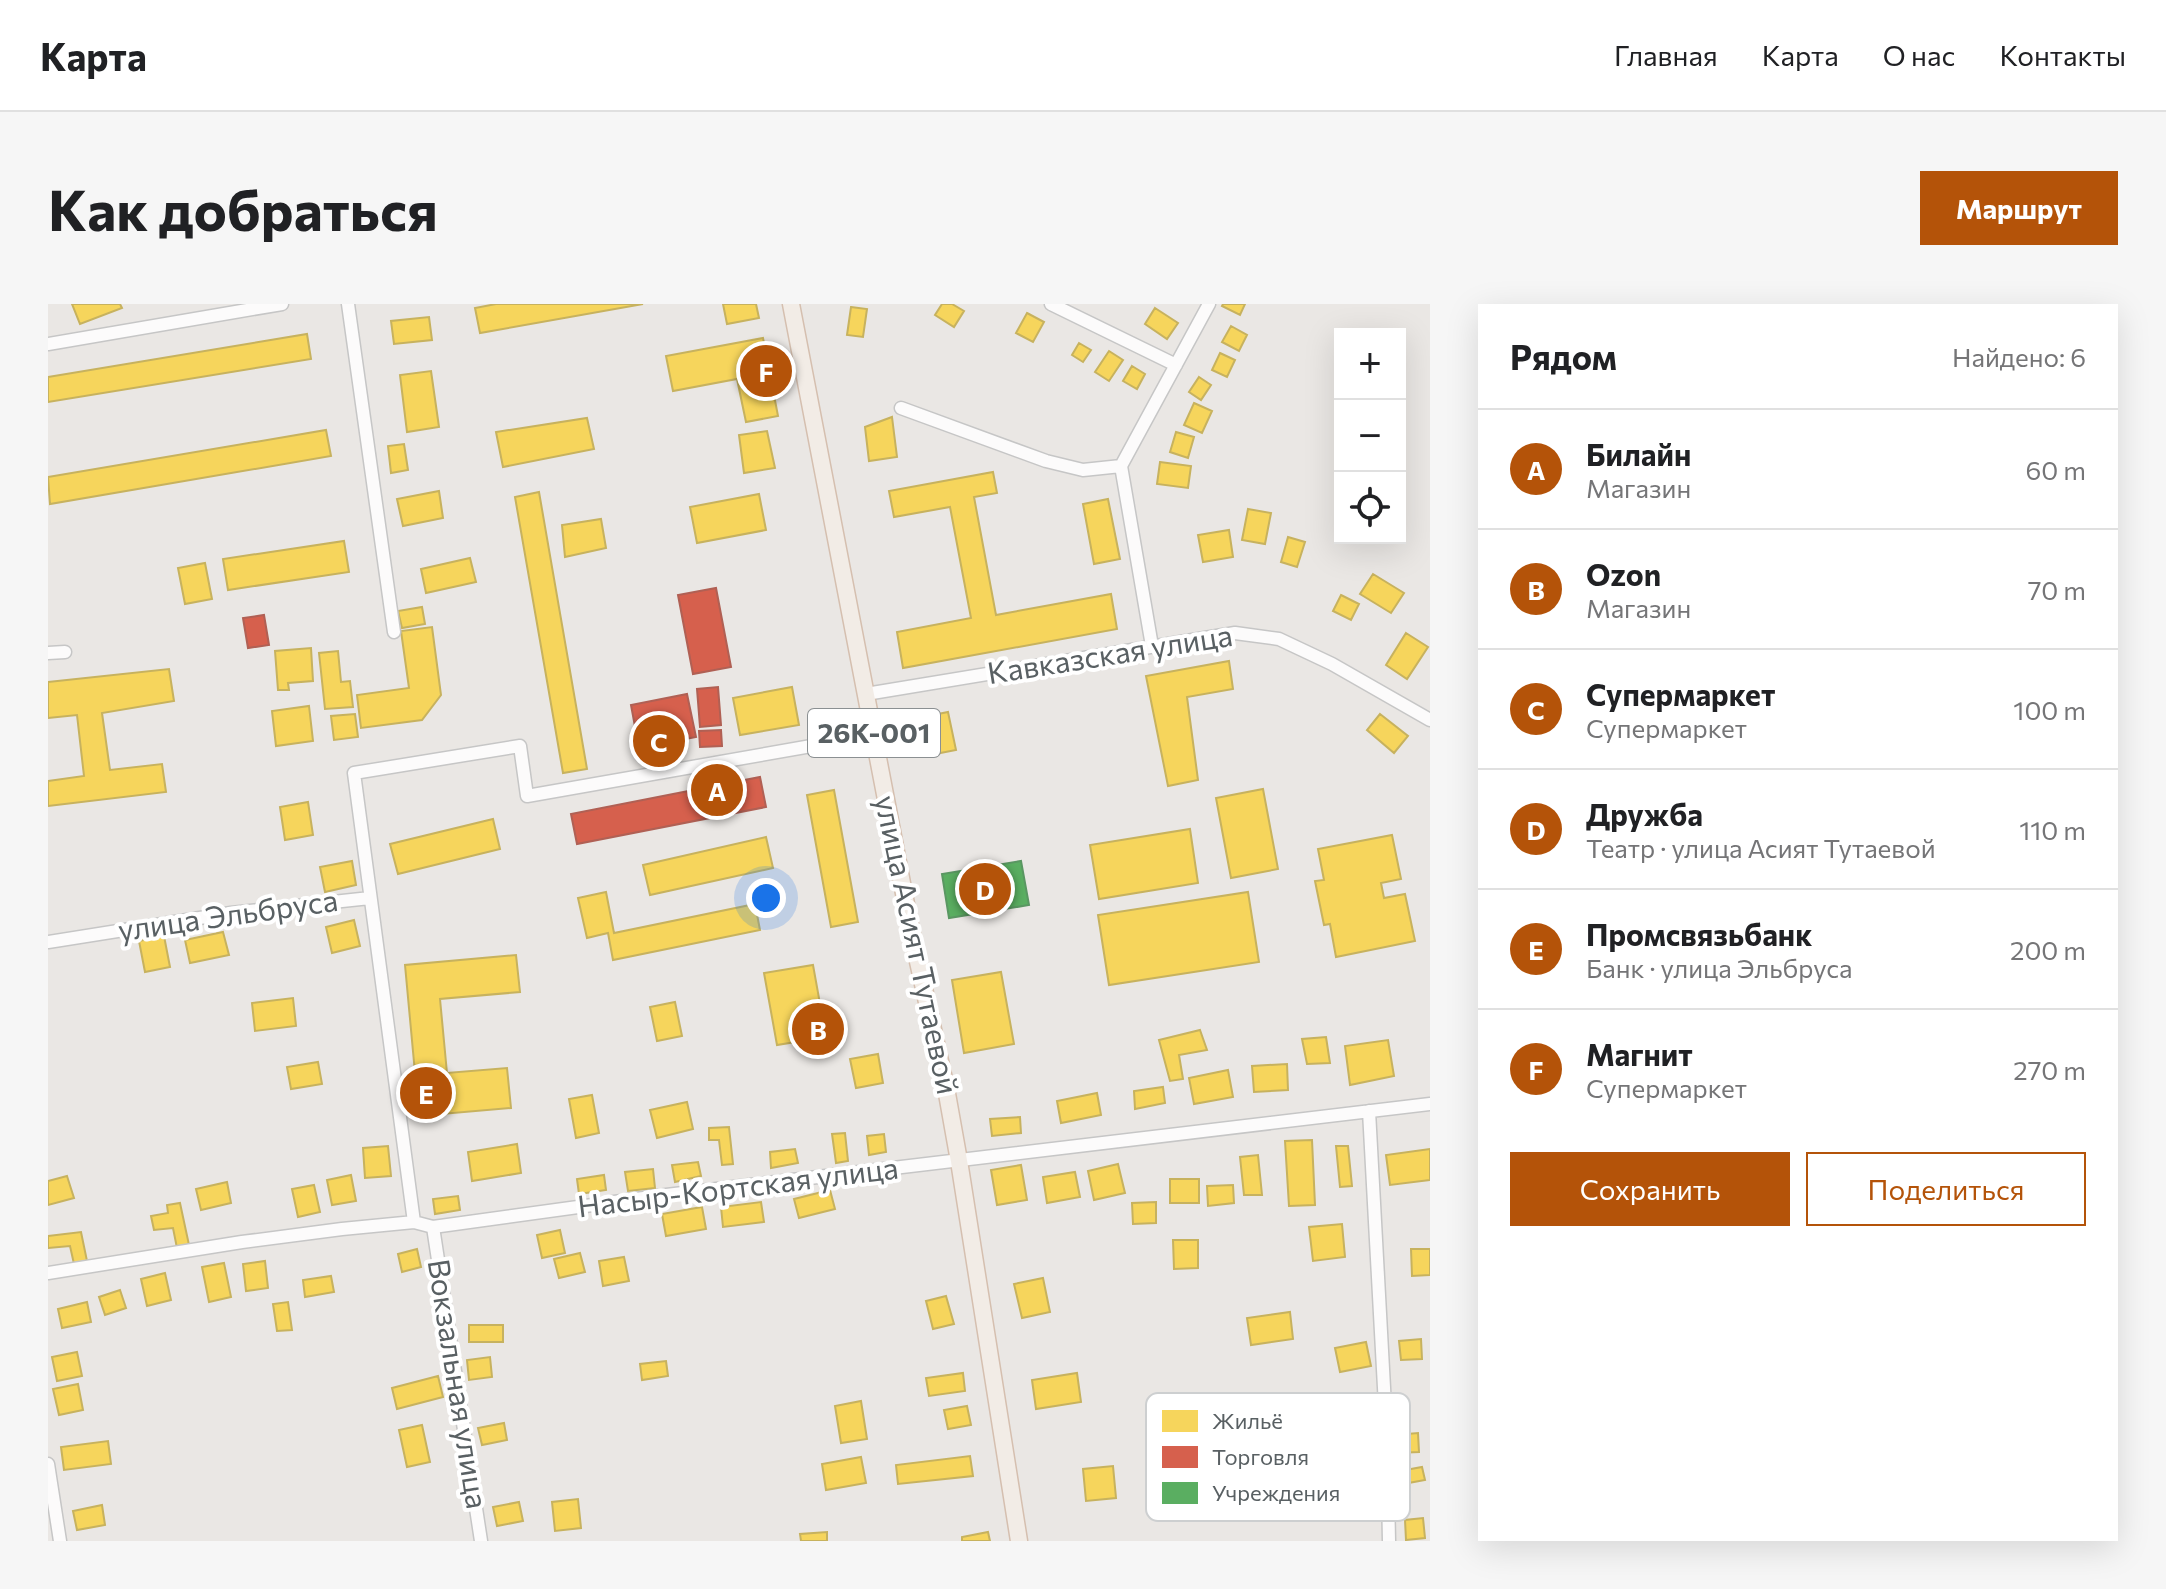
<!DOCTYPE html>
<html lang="ru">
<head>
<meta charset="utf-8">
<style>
  body { margin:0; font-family:Commissioner,sans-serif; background:#f6f6f6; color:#202124 }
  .controls { position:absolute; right:24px; top:24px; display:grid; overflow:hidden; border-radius:0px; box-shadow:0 8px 32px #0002 }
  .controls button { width:72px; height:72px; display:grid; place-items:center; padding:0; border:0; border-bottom:2px solid #e0e0e0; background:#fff; color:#202124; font:40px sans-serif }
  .you { position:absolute; left:718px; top:594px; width:28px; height:28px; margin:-20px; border:6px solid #fff; border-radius:50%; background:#1a73e8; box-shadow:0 0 0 12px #1a73e833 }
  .badge { display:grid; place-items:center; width:52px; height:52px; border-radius:50%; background:#b45309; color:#fff; font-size:26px; font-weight:700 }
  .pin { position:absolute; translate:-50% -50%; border:4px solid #fff; box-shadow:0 2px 8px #0006 }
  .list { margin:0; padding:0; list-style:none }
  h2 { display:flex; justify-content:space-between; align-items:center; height:104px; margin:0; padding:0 32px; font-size:34px }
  h2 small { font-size:26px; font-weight:400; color:#757577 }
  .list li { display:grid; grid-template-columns:52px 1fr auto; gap:24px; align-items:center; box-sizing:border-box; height:120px; padding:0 32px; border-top:2px solid #e0e0e0 }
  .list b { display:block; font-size:30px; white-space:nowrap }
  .list p { margin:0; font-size:26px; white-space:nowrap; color:#757577 }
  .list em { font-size:26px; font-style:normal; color:#757577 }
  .actions { display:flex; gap:16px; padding:24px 32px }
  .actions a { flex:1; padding:18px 0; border:2px solid #b45309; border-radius:0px; text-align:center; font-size:28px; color:#b45309 }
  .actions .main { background:#b45309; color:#fff }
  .icon { flex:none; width:44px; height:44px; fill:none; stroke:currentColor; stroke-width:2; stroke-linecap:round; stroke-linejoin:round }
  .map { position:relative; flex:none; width:1382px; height:1237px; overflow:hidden; border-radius:0px }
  header { display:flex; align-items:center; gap:48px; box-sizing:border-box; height:112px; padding:0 40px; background:#fff; border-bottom:2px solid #e0e0e0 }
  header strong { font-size:38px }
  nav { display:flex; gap:44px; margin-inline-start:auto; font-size:28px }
  .intro { display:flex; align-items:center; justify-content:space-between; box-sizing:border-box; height:192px; padding:0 48px }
  h1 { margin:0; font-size:56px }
  .button { padding:20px 36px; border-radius:0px; background:#b45309; color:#fff; font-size:28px; font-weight:700 }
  main { display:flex; gap:48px; padding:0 48px }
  aside { flex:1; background:#fff; border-radius:0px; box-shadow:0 8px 32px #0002 }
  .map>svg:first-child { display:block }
  .homes { fill:#f6d55c; stroke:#c7b25e; stroke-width:2 }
  .shops { fill:#d6604d; stroke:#b06054; stroke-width:2 }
  .public { fill:#5aae61; stroke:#5a9762; stroke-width:2 }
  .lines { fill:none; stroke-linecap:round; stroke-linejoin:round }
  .minor-casing { stroke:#c6c6c6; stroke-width:15 }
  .major-casing { stroke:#d5bfaf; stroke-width:19 }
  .minor { stroke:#fcfbfb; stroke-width:12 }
  .major { stroke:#f2ece6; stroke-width:16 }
  .labels { text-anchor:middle; stroke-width:8; stroke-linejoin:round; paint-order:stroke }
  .shield { fill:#fff; stroke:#8b9092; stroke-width:2 }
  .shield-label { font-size:28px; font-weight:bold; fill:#596063 }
  .street-label { font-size:30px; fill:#596063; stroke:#fff }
  .key { fill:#fff; stroke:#cdcfd0; stroke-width:2 }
  .key-label { font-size:22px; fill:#596063 }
</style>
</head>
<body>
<header>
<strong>Карта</strong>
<nav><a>Главная</a><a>Карта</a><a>О нас</a><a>Контакты</a></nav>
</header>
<div class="intro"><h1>Как добраться</h1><a class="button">Маршрут</a></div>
<main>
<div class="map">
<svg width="1382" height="1237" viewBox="0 0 1382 1237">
  <rect width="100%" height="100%" fill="#eae7e4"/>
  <path class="homes" d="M 24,0 L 72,0 L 74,4 L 32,20 Z
    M 448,0 L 595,0 L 432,29 L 427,4 Z
    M 675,0 L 708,0 L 711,14 L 679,20 Z
    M 894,0 L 904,0 L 916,7 L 906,23 L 887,11 Z
    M 1175,0 L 1197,0 L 1192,11 L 1174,2 Z
    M 803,3 L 819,5 L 815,33 L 799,31 Z
    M 1107,4 L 1130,19 L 1119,35 L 1097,20 Z
    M 979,9 L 996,18 L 985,38 L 968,29 Z
    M 381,13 L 384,36 L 346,40 L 343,17 Z
    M 1183,22 L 1199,31 L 1191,47 L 1174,38 Z
    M 259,30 L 263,55 L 0,98 L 0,73 Z
    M 715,34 L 730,112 L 698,118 L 689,75 L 625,87 L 618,52 Z
    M 1031,39 L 1043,46 L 1035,58 L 1024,51 Z
    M 1061,47 L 1075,56 L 1061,77 L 1047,68 Z
    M 1172,49 L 1187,56 L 1179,73 L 1164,66 Z
    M 1084,62 L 1097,70 L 1089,85 L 1075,77 Z
    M 383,67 L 391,123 L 359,128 L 352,71 Z
    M 1151,73 L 1163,81 L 1153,96 L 1141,88 Z
    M 1146,99 L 1164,107 L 1154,129 L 1136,121 Z
    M 844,113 L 849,153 L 821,157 L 817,123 Z
    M 539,114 L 546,145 L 455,163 L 448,128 Z
    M 278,126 L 283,152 L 2,200 L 0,173 Z
    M 719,127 L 727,164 L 696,169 L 691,131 Z
    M 1128,128 L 1146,133 L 1140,154 L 1122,148 Z
    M 356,140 L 360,166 L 343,169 L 340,142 Z
    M 1112,158 L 1143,162 L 1140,184 L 1109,180 Z
    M 945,168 L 949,189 L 926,193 L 948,311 L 1063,290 L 1069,325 L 855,364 L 849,328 L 923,314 L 902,203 L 846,213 L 841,187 Z
    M 391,187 L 395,214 L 355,222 L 349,195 Z
    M 491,188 L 539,465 L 515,469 L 467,193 Z
    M 711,190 L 718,226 L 649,239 L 642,203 Z
    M 1060,195 L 1072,255 L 1046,260 L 1035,200 Z
    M 1200,205 L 1223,209 L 1217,240 L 1194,236 Z
    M 553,215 L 558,244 L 517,253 L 514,221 Z
    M 1181,226 L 1185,253 L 1155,258 L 1150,231 Z
    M 1240,233 L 1257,238 L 1249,263 L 1233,258 Z
    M 296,237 L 301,268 L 180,286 L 175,255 Z
    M 422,254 L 428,278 L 378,289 L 373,265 Z
    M 157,259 L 164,295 L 137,300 L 130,264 Z
    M 1325,270 L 1356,289 L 1343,309 L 1312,290 Z
    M 1293,291 L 1311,300 L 1303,316 L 1285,307 Z
    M 374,303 L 377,320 L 354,324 L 350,307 Z
    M 384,323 L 393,391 L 374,416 L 313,424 L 309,391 L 361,384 L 353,327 Z
    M 1358,329 L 1380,343 L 1359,375 L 1338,361 Z
    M 263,344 L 265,377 L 240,379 L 241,386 L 230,386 L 227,347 Z
    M 290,347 L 293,378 L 302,377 L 305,403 L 277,405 L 271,349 Z
    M 1181,357 L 1185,385 L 1139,393 L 1150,476 L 1120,482 L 1098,372 Z
    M 121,365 L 126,397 L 54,409 L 62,466 L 114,460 L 118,488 L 0,502 L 0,477 L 36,472 L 29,411 L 0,414 L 0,378 Z
    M 744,383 L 751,421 L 692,431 L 685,394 Z
    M 261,402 L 265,437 L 228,442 L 224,407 Z
    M 900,408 L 908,446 L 882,451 L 875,413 Z
    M 307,410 L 310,433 L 286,436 L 283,412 Z
    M 1332,410 L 1360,432 L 1346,449 L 1319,426 Z
    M 1215,485 L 1230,565 L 1183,574 L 1168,494 Z
    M 786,486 L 810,618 L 783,623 L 759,491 Z
    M 260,498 L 265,531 L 237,536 L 232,503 Z
    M 445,515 L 452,545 L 350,570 L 342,540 Z
    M 1142,525 L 1150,579 L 1051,595 L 1042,541 Z
    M 1344,531 L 1353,575 L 1333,579 L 1336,594 L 1357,590 L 1367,637 L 1288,653 L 1282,620 L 1276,621 L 1267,577 L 1276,576 L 1270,545 Z
    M 718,533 L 725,564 L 602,591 L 595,561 Z
    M 304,557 L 308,581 L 277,588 L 272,563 Z
    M 558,588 L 566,629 L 707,600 L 712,626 L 565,656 L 560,629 L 539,634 L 530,594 Z
    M 1200,588 L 1211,658 L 1061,681 L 1050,611 Z
    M 306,616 L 312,642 L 284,649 L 278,623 Z
    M 175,628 L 181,651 L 142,659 L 137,636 Z
    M 116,632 L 122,663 L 97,668 L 91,637 Z
    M 468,651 L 472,688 L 392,695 L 399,769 L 459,764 L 463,804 L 371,812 L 357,661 Z
    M 765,661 L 778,733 L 729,741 L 716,669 Z
    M 953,668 L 966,740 L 916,749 L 904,676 Z
    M 245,694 L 248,722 L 207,727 L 204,699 Z
    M 627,698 L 634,732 L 609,737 L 602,703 Z
    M 1152,726 L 1159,746 L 1131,751 L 1135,775 L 1122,777 L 1111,736 Z
    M 1278,733 L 1282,759 L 1259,760 L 1254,735 Z
    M 1340,736 L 1346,772 L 1302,781 L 1297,742 Z
    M 830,750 L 835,779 L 808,784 L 802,755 Z
    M 270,758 L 274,780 L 243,785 L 239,763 Z
    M 1239,760 L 1240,786 L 1206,788 L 1204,762 Z
    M 1180,766 L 1185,793 L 1146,800 L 1141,774 Z
    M 1115,783 L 1117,799 L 1087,805 L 1086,787 Z
    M 1049,789 L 1053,811 L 1013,819 L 1009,797 Z
    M 544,791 L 551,829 L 528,834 L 521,795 Z
    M 639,798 L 645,825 L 609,834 L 602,806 Z
    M 972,813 L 973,829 L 944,832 L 942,815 Z
    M 681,823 L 685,860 L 674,861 L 671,836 L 661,836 L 661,824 Z
    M 797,829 L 800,857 L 788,859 L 784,830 Z
    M 836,830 L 838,848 L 821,851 L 819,832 Z
    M 1264,836 L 1267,901 L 1241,902 L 1237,837 Z
    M 469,840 L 473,869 L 424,877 L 420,848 Z
    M 340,842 L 343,872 L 317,874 L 315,844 Z
    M 1288,842 L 1300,842 L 1304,882 L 1292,883 Z
    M 747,845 L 750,859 L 723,864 L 722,848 Z
    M 1382,845 L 1382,876 L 1342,881 L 1338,851 Z
    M 1210,851 L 1214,891 L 1196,891 L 1192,853 Z
    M 650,858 L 653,872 L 627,878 L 624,861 Z
    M 1070,860 L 1077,889 L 1046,896 L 1040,867 Z
    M 973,861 L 979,896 L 949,901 L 943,866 Z
    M 605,865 L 607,884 L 580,887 L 577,868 Z
    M 1027,868 L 1032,893 L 999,899 L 995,873 Z
    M 303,871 L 308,897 L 284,901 L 279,876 Z
    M 556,871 L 558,886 L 531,890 L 529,875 Z
    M 19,872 L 26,894 L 0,901 L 0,877 Z
    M 1122,875 L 1151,875 L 1151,899 L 1122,899 Z
    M 179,878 L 183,899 L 153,906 L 148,885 Z
    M 266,881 L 272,908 L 250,913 L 244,885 Z
    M 1185,881 L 1186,899 L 1160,902 L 1159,882 Z
    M 782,886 L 787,905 L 751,914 L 746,895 Z
    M 410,892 L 412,906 L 387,910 L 385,895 Z
    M 713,898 L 716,918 L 675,923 L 673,903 Z
    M 1108,898 L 1108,919 L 1085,920 L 1084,899 Z
    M 132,899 L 141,941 L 129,944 L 125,924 L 106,926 L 103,912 L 120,909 L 119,901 Z
    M 654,903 L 658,925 L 618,932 L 614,910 Z
    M 1294,920 L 1297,953 L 1265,957 L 1261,923 Z
    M 512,926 L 517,949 L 494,954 L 489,931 Z
    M 33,928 L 39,957 L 26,960 L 22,942 L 0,944 L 0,932 Z
    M 1125,936 L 1150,936 L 1150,964 L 1126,965 Z
    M 369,945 L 373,963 L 354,968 L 350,950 Z
    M 1363,945 L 1382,945 L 1382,971 L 1364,972 Z
    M 532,949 L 537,968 L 511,974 L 506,955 Z
    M 576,953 L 581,977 L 555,982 L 551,957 Z
    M 217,957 L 220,984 L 198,987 L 195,960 Z
    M 176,959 L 183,993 L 161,998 L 154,963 Z
    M 117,969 L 123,996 L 99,1002 L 93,975 Z
    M 283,972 L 286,988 L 257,993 L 255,976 Z
    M 995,974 L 1002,1008 L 974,1014 L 966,980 Z
    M 72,986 L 78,1004 L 57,1011 L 51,993 Z
    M 898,992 L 906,1020 L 885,1025 L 878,997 Z
    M 39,998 L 43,1018 L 14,1024 L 10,1005 Z
    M 240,998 L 244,1026 L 229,1027 L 225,1000 Z
    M 1242,1008 L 1245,1035 L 1203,1041 L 1199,1014 Z
    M 421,1021 L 455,1021 L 455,1038 L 421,1038 Z
    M 1373,1035 L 1374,1055 L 1353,1056 L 1351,1037 Z
    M 1318,1038 L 1323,1062 L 1292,1068 L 1287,1044 Z
    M 29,1048 L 34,1072 L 9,1077 L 4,1053 Z
    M 442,1053 L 444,1073 L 421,1076 L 419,1056 Z
    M 618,1057 L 620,1072 L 594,1076 L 592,1060 Z
    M 915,1069 L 917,1087 L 881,1092 L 878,1074 Z
    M 1029,1069 L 1033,1098 L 988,1105 L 984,1076 Z
    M 390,1072 L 395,1093 L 349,1105 L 344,1084 Z
    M 30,1080 L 35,1106 L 11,1111 L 5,1085 Z
    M 813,1097 L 819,1135 L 793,1139 L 787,1102 Z
    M 919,1102 L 923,1121 L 900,1125 L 896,1106 Z
    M 456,1119 L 459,1136 L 434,1141 L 430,1124 Z
    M 374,1121 L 382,1158 L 359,1163 L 351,1126 Z
    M 1370,1129 L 1371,1148 L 1348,1149 L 1347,1131 Z
    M 60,1137 L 63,1160 L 16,1166 L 13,1143 Z
    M 922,1152 L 925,1172 L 850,1180 L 848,1161 Z
    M 813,1153 L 818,1179 L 778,1186 L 774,1160 Z
    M 1065,1162 L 1068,1194 L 1038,1197 L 1035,1165 Z
    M 1374,1163 L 1377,1176 L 1355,1180 L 1352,1167 Z
    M 530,1195 L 533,1224 L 507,1227 L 504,1198 Z
    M 471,1198 L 475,1217 L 449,1222 L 445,1203 Z
    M 54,1201 L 57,1221 L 29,1226 L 25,1207 Z
    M 1375,1214 L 1377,1234 L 1358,1236 L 1357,1216 Z
    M 779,1228 L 779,1237 L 753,1237 L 752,1230 Z
    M 940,1228 L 942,1237 L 914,1237 L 914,1233 Z"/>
  <path class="shops" d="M 668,284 L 683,363 L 645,370 L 630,291 Z
    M 216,311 L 221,341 L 200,344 L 195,314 Z
    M 670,383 L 673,421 L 652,423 L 649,385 Z
    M 639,390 L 648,433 L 591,444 L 583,401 Z
    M 673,426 L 674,442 L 652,443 L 651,427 Z
    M 712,473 L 718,503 L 529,540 L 523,510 Z"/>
  <path class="public" d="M 973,557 L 981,601 L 901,614 L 894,570 Z"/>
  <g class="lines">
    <defs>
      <path id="minor" d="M 300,0 L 346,328
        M 1003,0 L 1128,61
        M 0,40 L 234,0
        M 853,104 L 998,157 L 1035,166 L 1073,162
        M 1104,342 L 1073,162 L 1161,0
        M 0,349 L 17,348
        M 818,390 L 1187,329 L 1231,335 L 1284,360 L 1382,416
        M 0,638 L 183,609 L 322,594
        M 1321,807 L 1339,1139 L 1341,1237
        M 366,918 L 306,469 L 472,442 L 479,492 L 826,431
        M 385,923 L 433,1237
        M 0,969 L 194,938 L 294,925 L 366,918 L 385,923 L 610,892 L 1382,800
        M 0,1160 L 12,1237"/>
      <path id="major" d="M 743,0 L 863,626 L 898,784 L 911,857 L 971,1237"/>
    </defs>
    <use href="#minor" class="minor-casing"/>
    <use href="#major" class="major-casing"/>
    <use href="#minor" class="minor"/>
    <use href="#major" class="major"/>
  </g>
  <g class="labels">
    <rect class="shield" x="760" y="405" width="132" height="48" rx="6"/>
    <g class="shield-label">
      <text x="826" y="439">26К-001</text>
    </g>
    <g class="street-label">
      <text transform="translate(1062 351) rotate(-9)" y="10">Кавказская улица</text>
      <text transform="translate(180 612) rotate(-8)" y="10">улица Эльбруса</text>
      <text transform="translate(868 641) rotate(78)" y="10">улица Асият Тутаевой</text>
      <text transform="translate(690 884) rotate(-7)" y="10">Насыр-Кортская улица</text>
      <text transform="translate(409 1080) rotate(81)" y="10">Вокзальная улица</text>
    </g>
  </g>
  <rect x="1098" y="1089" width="264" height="128" rx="12" class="key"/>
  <rect x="1114" y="1106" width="36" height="22" fill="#f6d55c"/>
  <rect x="1114" y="1142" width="36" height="22" fill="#d6604d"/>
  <rect x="1114" y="1178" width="36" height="22" fill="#5aae61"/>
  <g class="key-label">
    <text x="1164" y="1125">Жильё</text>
    <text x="1164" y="1161">Торговля</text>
    <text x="1164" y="1197">Учреждения</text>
  </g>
</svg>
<div class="controls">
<button>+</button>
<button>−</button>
<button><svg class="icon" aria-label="locate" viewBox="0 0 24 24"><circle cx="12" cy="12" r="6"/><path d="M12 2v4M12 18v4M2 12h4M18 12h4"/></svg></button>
</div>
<div class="you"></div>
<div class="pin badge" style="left:669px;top:486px">A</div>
<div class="pin badge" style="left:770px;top:725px">B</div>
<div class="pin badge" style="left:611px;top:437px">C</div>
<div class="pin badge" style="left:937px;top:585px">D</div>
<div class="pin badge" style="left:378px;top:789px">E</div>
<div class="pin badge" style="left:718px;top:67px">F</div>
</div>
<aside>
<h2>Рядом<small>Найдено: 6</small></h2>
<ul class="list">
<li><span class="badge">A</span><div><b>Билайн</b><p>Магазин</p></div><em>60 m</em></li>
<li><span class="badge">B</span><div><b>Ozon</b><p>Магазин</p></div><em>70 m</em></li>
<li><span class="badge">C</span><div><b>Супермаркет</b><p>Супермаркет</p></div><em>100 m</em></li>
<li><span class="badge">D</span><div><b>Дружба</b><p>Театр · улица Асият Тутаевой</p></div><em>110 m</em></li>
<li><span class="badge">E</span><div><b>Промсвязьбанк</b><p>Банк · улица Эльбруса</p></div><em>200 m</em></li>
<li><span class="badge">F</span><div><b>Магнит</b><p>Супермаркет</p></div><em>270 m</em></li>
</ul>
<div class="actions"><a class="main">Сохранить</a><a>Поделиться</a></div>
</aside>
</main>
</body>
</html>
